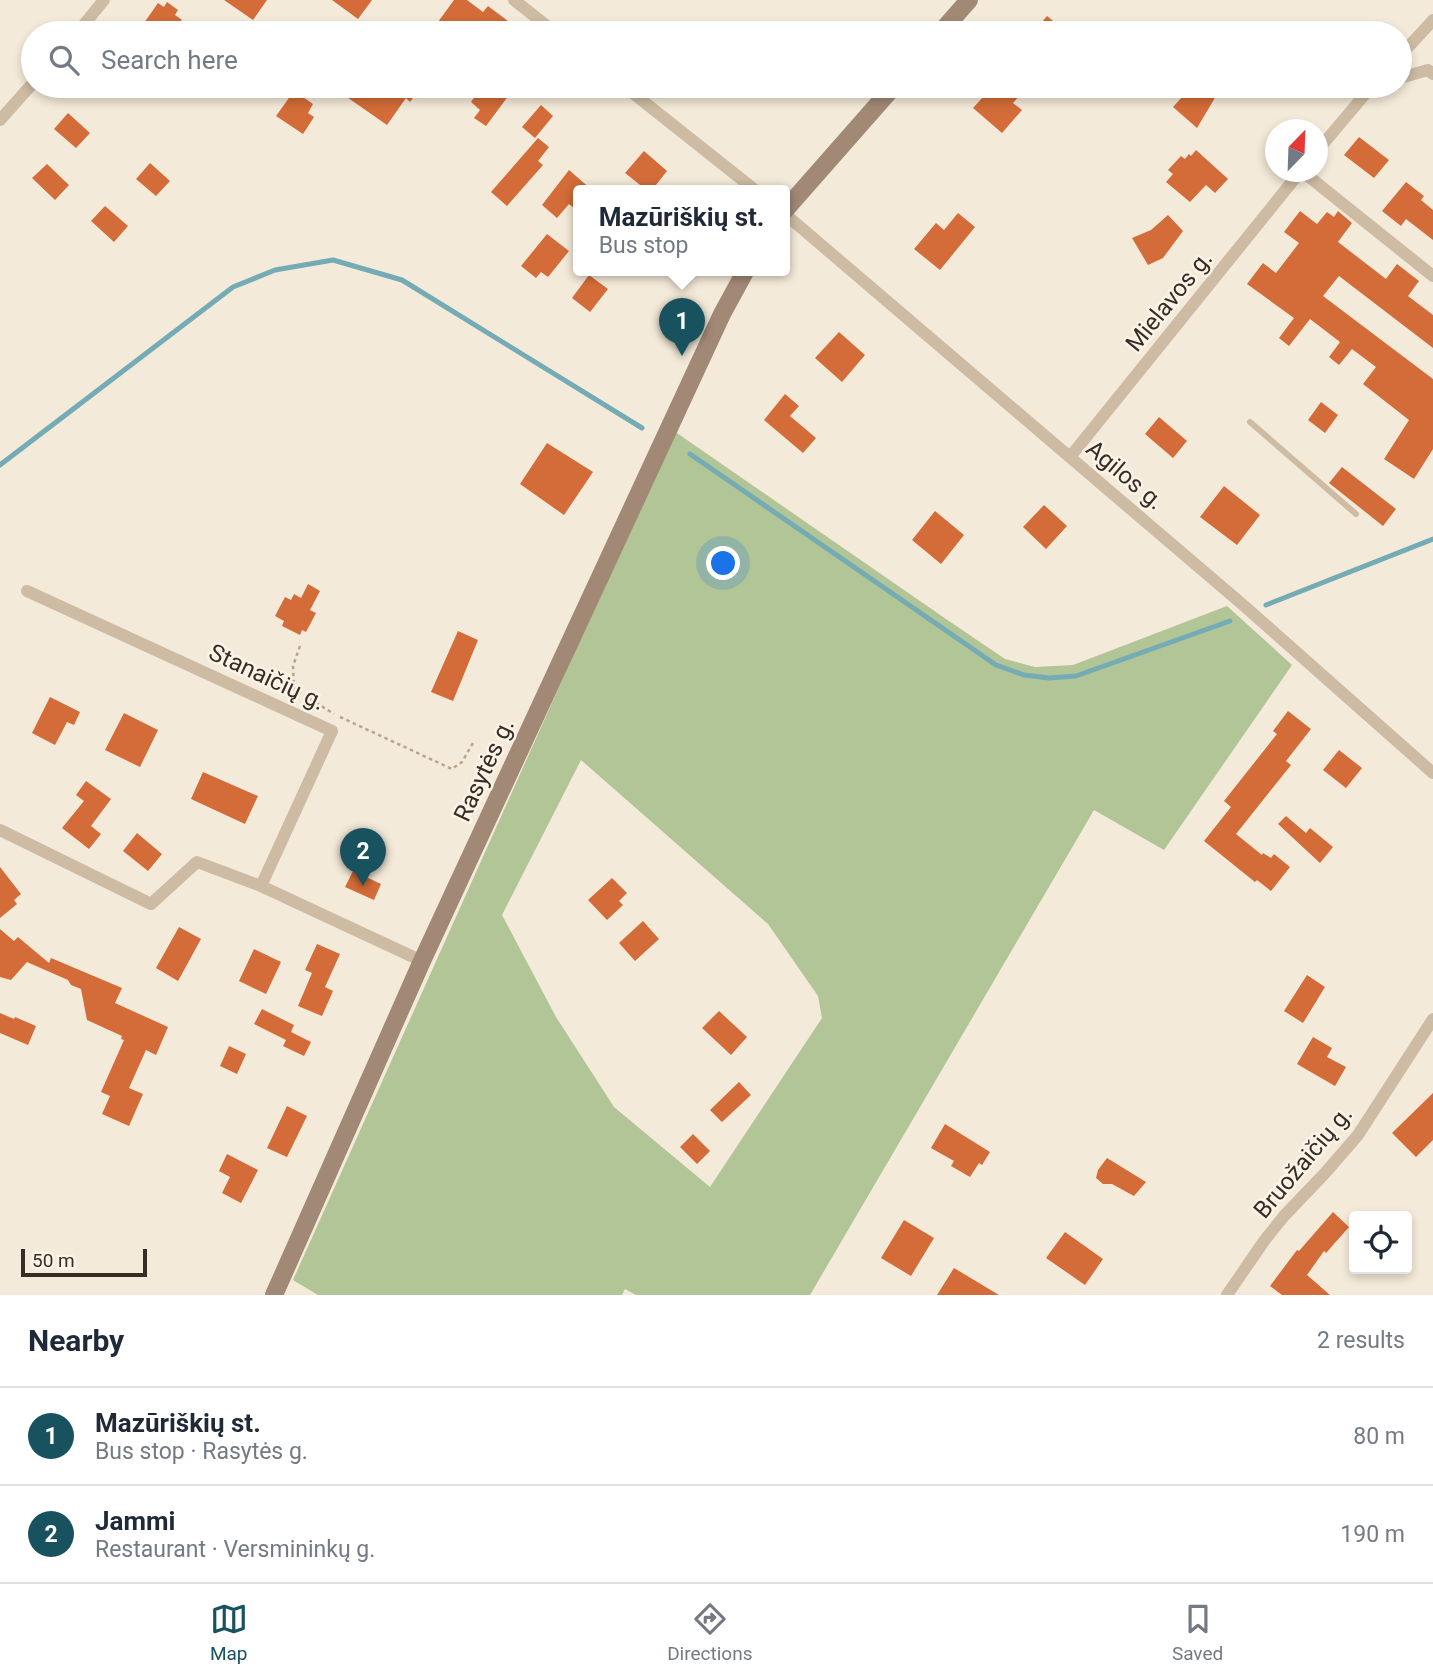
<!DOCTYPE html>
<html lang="en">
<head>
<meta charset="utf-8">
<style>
  body { margin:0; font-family:Roboto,sans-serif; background:#f2f2f3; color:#1f2937 }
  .controls { position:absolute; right:21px; bottom:21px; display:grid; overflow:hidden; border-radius:7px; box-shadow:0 4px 10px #0003 }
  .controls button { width:63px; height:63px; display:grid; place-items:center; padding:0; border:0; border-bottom:2px solid #e0e1e3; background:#fff; color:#1f2937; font:35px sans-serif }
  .compass { position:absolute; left:1265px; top:119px; width:63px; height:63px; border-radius:50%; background:#fff; box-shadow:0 4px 10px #0003; rotate:23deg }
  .scale { position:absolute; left:21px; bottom:18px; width:126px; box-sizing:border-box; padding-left:7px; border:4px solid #382d26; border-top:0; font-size:19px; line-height:24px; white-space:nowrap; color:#382d26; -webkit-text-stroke:5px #fbf3e6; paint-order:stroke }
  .you { position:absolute; left:724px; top:564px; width:24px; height:24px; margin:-18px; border:5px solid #fff; border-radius:50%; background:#1a73e8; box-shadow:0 0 0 10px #1a73e833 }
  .badge { display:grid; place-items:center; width:46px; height:46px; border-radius:50%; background:#17525e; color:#fff; font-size:23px; font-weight:700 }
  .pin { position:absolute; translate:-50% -58px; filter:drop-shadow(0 2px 4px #0008) }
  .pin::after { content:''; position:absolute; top:37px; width:24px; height:21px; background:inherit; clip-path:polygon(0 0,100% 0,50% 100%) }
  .popup { position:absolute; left:573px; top:185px; width:217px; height:91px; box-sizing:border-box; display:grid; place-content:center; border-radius:7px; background:#fff; filter:drop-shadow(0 2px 5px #0005); font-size:23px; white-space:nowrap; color:#747a83 }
  .popup b { font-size:26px; color:#1f2937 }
  .popup::after { content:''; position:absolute; left:50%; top:100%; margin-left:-14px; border:14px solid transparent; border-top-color:#fff }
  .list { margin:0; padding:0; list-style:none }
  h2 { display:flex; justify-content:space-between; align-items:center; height:91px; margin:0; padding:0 28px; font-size:30px }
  h2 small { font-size:23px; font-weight:400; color:#747a83 }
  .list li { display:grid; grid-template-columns:46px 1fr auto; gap:21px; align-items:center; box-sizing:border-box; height:98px; padding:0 28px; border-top:2px solid #e0e1e3 }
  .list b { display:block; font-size:26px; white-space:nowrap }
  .list p { margin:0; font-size:23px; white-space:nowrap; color:#747a83 }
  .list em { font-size:23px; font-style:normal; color:#747a83 }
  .icon { flex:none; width:38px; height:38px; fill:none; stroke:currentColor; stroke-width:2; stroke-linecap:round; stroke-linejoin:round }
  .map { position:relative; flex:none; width:1433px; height:1295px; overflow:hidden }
  .search { position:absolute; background:#fff; box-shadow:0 4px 10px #0003; left:21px; right:21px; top:21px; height:77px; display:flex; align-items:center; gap:18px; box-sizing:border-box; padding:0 24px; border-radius:38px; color:#747a83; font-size:26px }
  .sheet { height:287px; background:#fff }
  nav { display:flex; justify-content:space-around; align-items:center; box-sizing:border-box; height:98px; border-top:2px solid #e0e1e3; background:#fff; font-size:19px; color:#747a83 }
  nav a { display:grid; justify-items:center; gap:4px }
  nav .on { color:#17525e }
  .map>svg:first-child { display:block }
  .green { fill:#b1c597; fill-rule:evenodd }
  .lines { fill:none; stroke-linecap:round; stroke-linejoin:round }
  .stream { stroke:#75abb4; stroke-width:5 }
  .building { fill:#d36c38 }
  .path { stroke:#b9a58d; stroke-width:2.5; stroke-dasharray:3.5 3.5; stroke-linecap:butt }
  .lane { stroke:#cdbba3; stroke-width:6 }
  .street { stroke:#cdbba3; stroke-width:12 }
  .secondary { stroke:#a18975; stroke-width:18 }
  .labels { text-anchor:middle; stroke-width:5; stroke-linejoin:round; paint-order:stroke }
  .street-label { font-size:24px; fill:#382d26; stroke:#fbf3e6 }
</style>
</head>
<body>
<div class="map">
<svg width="1433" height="1295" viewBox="0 0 1433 1295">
  <rect width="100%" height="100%" fill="#f4ead9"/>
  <path class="green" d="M 674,431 L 946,619 L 1005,659 L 1035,667 L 1073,665 L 1227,606 L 1292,665 L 1164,850 L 1094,810 L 810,1295 L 636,1295 L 625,1289 L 622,1295 L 318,1295 L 293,1280 ZM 581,760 L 768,924 L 818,996 L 822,1018 L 710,1187 L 614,1107 L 556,1017 L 502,915 Z"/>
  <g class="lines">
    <path class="stream" d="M 690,454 L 996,665 L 1024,675 L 1049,678 L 1076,676 L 1230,621
      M 0,465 L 233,287 L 275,270 L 333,260 L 402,280 L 642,428
      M 1266,605 L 1433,539"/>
  </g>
  <path class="building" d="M 224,0 L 267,0 L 253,20 Z
    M 332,0 L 372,0 L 358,19 Z
    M 454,0 L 467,0 L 483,12 L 488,6 L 508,21 L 499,33 L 490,27 L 486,33 L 453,33 L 438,22 Z
    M 167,2 L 178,10 L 175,15 L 182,20 L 172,33 L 158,33 L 144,23 L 158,3 L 164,7 Z
    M 1047,16 L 1068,33 L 1033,33 Z
    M 331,86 L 422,86 L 410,102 L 406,98 L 387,125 Z
    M 482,86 L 493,94 L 498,87 L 509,95 L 486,126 L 474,118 L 480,110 L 471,102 Z
    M 993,86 L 1013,86 L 1022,93 L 1013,103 L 1022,110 L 1002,133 L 973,108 Z
    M 1192,86 L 1222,86 L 1197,128 L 1173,107 Z
    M 294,91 L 313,104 L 308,113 L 314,117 L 303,134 L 276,116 Z
    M 541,105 L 553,116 L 535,138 L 522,127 Z
    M 68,113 L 90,133 L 76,148 L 54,129 Z
    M 1359,137 L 1389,160 L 1374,178 L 1344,155 Z
    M 538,138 L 549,147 L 538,161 L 543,165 L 507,206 L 491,192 Z
    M 1196,150 L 1228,179 L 1215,193 L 1206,185 L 1190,202 L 1166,182 L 1173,174 L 1168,170 L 1181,156 L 1185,159 L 1189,154 L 1191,156 Z
    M 644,151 L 667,171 L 652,190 L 646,185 L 644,188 L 625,173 Z
    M 150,163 L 170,181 L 156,196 L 136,179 Z
    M 47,164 L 69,185 L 55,200 L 32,178 Z
    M 569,170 L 592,190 L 579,190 L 579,212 L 569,204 L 557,218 L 542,205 Z
    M 1406,182 L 1424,196 L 1421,200 L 1433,210 L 1433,240 L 1406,219 L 1401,226 L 1382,211 Z
    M 105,206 L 128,226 L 114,242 L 91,221 Z
    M 1300,211 L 1317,224 L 1327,212 L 1334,217 L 1338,211 L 1352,223 L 1338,242 L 1386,279 L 1397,264 L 1419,281 L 1408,296 L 1433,315 L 1433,348 L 1339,276 L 1323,296 L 1433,379 L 1433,449 L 1414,479 L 1384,459 L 1409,420 L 1363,384 L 1376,367 L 1352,349 L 1339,365 L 1329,357 L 1340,342 L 1310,319 L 1289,346 L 1279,338 L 1294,318 L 1247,284 L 1263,263 L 1276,273 L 1299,243 L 1284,232 Z
    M 958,213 L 975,227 L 940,270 L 914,249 L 936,223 L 944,230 Z
    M 1168,215 L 1183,231 L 1163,258 L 1148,265 L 1132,238 L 1151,230 Z
    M 547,234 L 569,251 L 548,277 L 541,272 L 536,278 L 521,266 Z
    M 589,275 L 608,289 L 590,312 L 572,298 Z
    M 839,332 L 865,355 L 842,382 L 815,358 Z
    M 785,394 L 799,406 L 790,416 L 816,438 L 803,453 L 764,420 Z
    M 1321,402 L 1338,415 L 1325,433 L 1308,420 Z
    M 1159,417 L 1187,441 L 1173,458 L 1145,434 Z
    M 547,443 L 593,472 L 564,515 L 520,484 Z
    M 1342,467 L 1396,509 L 1383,526 L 1329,483 Z
    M 1224,486 L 1260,515 L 1237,545 L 1200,517 Z
    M 1044,505 L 1067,526 L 1046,549 L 1023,527 Z
    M 935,511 L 964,535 L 941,564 L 912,540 Z
    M 308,584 L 320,591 L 310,610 L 316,613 L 306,632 L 302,630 L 300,635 L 282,626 L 284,621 L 275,616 L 285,597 L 291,600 L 294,594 L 301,598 Z
    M 458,631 L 478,640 L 453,701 L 431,692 Z
    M 50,697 L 80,712 L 74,725 L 67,722 L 55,745 L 32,733 Z
    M 1288,711 L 1311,729 L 1286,761 L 1291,765 L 1236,834 L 1262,855 L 1263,853 L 1271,858 L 1274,854 L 1290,867 L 1271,891 L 1257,880 L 1255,882 L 1204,841 L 1231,807 L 1224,801 L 1277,734 L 1273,731 Z
    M 124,713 L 158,730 L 140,767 L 105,750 Z
    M 1339,750 L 1362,768 L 1346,788 L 1323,770 Z
    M 203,772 L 258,796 L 245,824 L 191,799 Z
    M 86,781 L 111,799 L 91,826 L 101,834 L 89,849 L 62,828 L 84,801 L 76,795 Z
    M 1286,816 L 1306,833 L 1310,828 L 1333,847 L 1320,863 L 1278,824 Z
    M 137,833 L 162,854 L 148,871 L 123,851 Z
    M 0,867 L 21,894 L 14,900 L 17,904 L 0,918 Z
    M 353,871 L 381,884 L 374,900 L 345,887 Z
    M 612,878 L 627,893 L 619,901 L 623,905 L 607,920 L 588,900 Z
    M 643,921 L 659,939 L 635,961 L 619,943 Z
    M 179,927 L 201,939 L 178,981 L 156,968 Z
    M 0,929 L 14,941 L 18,937 L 49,963 L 51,958 L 122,988 L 115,1003 L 168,1027 L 156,1055 L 146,1050 L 129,1088 L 143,1094 L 129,1126 L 102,1114 L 110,1096 L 101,1092 L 124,1040 L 121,1039 L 122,1036 L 87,1020 L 81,989 L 71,985 L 68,980 L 27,962 L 11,980 L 0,977 Z
    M 317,944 L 340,954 L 325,987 L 333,991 L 322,1016 L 298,1006 L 312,973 L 305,970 Z
    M 254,949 L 281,962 L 266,994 L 239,981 Z
    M 1307,975 L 1325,987 L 1303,1023 L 1284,1011 Z
    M 262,1009 L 294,1025 L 291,1032 L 311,1042 L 304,1056 L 283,1046 L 286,1040 L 254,1024 Z
    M 719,1011 L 747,1037 L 731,1055 L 702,1028 Z
    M 0,1013 L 14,1019 L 15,1017 L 36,1026 L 28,1045 L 0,1033 Z
    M 1313,1037 L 1332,1048 L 1327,1057 L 1346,1067 L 1335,1086 L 1297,1064 Z
    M 229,1046 L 246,1054 L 237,1074 L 220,1066 Z
    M 739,1082 L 751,1095 L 722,1122 L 710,1110 Z
    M 1433,1093 L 1433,1140 L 1416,1157 L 1392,1133 Z
    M 287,1106 L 307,1116 L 287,1157 L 267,1148 Z
    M 945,1124 L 990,1152 L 982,1165 L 979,1163 L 970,1177 L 951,1166 L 954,1161 L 931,1148 Z
    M 693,1134 L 710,1151 L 697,1164 L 680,1147 Z
    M 227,1154 L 258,1170 L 241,1203 L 222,1193 L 230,1177 L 219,1171 Z
    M 1107,1158 L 1146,1182 L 1134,1196 L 1112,1184 L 1103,1184 L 1096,1178 L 1098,1170 Z
    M 1333,1212 L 1349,1227 L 1326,1253 L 1324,1251 L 1307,1275 L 1330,1295 L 1282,1295 L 1270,1286 L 1297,1250 L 1299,1251 Z
    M 904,1220 L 934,1238 L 911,1276 L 881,1258 Z
    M 1065,1232 L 1103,1259 L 1085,1285 L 1046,1258 Z
    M 954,1268 L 999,1295 L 937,1295 Z"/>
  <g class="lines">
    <path class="path" d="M 300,646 L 293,666 L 294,689 L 334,714
      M 340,717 L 452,769 L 462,762 L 473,743"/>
    <path class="lane" d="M 1250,422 L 1356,514"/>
    <path class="street" d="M 514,0 L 556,33
      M 77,33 L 104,0
      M 1400,56 L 1433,20
      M 1400,78 L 1428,70 L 1433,74
      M 624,86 L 755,190
      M 0,120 L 33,83
      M 1318,150 L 1372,86
      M 1303,172 L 1433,276
      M 785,214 L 1242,604 L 1433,773
      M 1070,457 L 1300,172
      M 27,591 L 332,731 L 261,886
      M 0,830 L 151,904 L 197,862 L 261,886 L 422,961
      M 1227,1295 L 1264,1241 L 1284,1216 L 1326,1172 L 1358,1135 L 1433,1019"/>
    <path class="secondary" d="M 940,33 L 969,0
      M 785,210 L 894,86
      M 274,1295 L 422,961 L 722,314 L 746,270"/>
  </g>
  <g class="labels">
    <g class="street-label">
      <text transform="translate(1169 301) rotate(-51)" y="8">Mielavos g.</text>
      <text transform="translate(1125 475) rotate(40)" y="8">Agilos g.</text>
      <text transform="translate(267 677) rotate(25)" y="8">Stanaičių g.</text>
      <text transform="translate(484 770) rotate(-65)" y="8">Rasytės g.</text>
      <text transform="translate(1303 1162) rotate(-50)" y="8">Bruožaičių g.</text>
    </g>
  </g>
</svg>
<div class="controls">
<button><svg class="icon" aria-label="locate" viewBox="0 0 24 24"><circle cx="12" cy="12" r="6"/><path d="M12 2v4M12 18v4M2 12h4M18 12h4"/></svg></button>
</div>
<svg class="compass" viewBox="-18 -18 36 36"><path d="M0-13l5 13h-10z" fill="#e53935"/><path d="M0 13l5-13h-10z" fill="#747a83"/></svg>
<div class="scale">50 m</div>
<div class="you"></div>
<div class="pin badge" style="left:682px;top:356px">1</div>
<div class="popup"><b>Mazūriškių st.</b>Bus stop</div>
<div class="pin badge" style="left:363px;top:886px">2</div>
<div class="search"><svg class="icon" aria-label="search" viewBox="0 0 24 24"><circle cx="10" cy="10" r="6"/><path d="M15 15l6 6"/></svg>Search here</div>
</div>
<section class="sheet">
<h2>Nearby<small>2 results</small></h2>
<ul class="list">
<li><span class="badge">1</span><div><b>Mazūriškių st.</b><p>Bus stop · Rasytės g.</p></div><em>80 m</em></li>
<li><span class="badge">2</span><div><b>Jammi</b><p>Restaurant · Versmininkų g.</p></div><em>190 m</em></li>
</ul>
</section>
<nav>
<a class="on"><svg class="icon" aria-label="map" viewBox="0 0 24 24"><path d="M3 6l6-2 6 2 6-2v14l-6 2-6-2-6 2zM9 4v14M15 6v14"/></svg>Map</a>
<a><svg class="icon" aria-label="directions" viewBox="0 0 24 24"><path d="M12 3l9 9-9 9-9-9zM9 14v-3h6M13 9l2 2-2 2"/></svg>Directions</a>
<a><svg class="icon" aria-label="saved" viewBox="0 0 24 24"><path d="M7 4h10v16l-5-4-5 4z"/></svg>Saved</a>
</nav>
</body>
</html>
